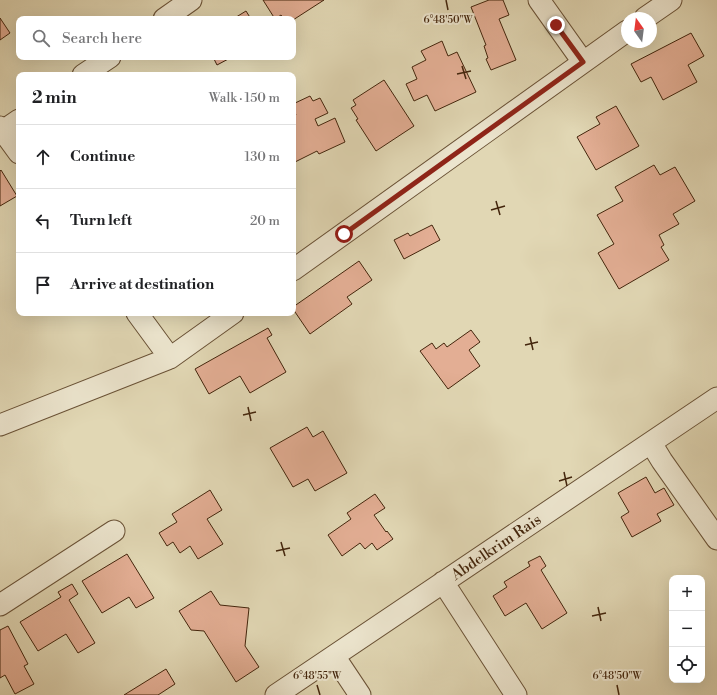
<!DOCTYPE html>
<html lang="en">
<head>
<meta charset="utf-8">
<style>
  body { margin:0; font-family:"Libre Bodoni",serif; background:#f2f2f2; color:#202124 }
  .controls { position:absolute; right:12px; bottom:12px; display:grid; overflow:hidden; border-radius:8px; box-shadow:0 4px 16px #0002 }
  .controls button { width:36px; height:36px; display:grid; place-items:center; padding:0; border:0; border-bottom:1px solid #e0e0e0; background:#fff; color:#202124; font:20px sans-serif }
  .compass { position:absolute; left:621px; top:12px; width:36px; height:36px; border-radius:50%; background:#fff; box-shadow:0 4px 16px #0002; rotate:346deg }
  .stop { position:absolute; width:12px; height:12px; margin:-9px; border:3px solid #8f2418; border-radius:50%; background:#fff }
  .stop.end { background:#8f2418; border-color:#fff; box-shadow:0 1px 4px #0008 }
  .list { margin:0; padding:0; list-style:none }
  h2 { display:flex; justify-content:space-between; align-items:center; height:52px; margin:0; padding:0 16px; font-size:17px }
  h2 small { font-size:13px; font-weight:400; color:#757577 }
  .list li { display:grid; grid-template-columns:26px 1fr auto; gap:12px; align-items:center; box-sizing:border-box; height:64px; padding:0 16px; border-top:1px solid #e0e0e0 }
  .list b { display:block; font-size:15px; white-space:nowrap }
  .list em { font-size:13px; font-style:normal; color:#757577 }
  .icon { flex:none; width:22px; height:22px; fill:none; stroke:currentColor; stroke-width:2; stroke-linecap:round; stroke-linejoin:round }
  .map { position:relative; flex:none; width:717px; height:695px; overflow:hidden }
  .search { position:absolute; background:#fff; box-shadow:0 4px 16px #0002; left:16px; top:16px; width:280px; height:44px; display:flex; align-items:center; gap:10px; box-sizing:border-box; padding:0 14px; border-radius:8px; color:#757577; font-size:15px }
  .panel { position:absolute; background:#fff; box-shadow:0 4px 16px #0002; left:16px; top:72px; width:280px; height:244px; border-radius:8px }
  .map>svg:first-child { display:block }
  .building { fill:#e3ae94; stroke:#43250c }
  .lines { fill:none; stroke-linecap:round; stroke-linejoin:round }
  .minor-casing { stroke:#6a5236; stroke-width:23 }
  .minor { stroke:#ece5ce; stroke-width:21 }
  .route { stroke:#8f2418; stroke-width:5 }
  .ticks { fill:none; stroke:#43250c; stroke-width:1.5 }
  .labels { text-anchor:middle; stroke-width:4; stroke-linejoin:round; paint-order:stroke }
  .street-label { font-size:15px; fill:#43250c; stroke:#ece5ce }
  .ticks-label { font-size:10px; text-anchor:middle; fill:#43250c; stroke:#ece5ce; stroke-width:4; stroke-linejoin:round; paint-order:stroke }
</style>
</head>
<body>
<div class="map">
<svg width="717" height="695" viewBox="0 0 717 695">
  <rect width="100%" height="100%" fill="#e1d7b4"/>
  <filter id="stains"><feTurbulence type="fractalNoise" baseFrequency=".005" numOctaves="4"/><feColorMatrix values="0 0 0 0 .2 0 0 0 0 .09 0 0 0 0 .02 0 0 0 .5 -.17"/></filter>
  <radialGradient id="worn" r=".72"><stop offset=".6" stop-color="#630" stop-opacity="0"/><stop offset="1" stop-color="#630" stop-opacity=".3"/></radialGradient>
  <path class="building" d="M 263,0 L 324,0 L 293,20 L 284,19 L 281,15 L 275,19 Z
    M 489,0 L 503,0 L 509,15 L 499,19 L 516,60 L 491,70 L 486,59 L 488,58 L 484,46 L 486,45 L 471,7 Z
    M 246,11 L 251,19 L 233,19 Z
    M 0,18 L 10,33 L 0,40 Z
    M 691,33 L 704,56 L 688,65 L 697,82 L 663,100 L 651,77 L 641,82 L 631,64 Z
    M 442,41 L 448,56 L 457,52 L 476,92 L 435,111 L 427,95 L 414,101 L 406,84 L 417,79 L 412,67 L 426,60 L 421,51 Z
    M 213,57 L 232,57 L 217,65 Z
    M 384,80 L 414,126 L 376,151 L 356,120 L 358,119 L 351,108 L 356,105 L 353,100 Z
    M 310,96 L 313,101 L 320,98 L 328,113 L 315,119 L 318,126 L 335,118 L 345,142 L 319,154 L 317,151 L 293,163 L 293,116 L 296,115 L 293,109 L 293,104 Z
    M 616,106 L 639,146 L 596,170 L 577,137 L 600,124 L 596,117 Z
    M 654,165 L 660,175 L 675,167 L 695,201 L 673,214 L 679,224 L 659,235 L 664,245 L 661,247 L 669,260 L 619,289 L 598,253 L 614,244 L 597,215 L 623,201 L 615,187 Z
    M 1,170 L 17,196 L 0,206 L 0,171 Z
    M 432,225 L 440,240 L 404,259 L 394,240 L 408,233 L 410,236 Z
    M 359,261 L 372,280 L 347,297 L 352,304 L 310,334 L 293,309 L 293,307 Z
    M 268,328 L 272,335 L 267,338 L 286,372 L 250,393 L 240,376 L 209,394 L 195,369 Z
    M 471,330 L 480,342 L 469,350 L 480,366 L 448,389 L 420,351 L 432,343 L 436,349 L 444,343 L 447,347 Z
    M 307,427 L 313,437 L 323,431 L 347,473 L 315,491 L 308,479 L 293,487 L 270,448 Z
    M 646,477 L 655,493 L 664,488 L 674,505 L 657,514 L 661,521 L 632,537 L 621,517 L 629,512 L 618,493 Z
    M 210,490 L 222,510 L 207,519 L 223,544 L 198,559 L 190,546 L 180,553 L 173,542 L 167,546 L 159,533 L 177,522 L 172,514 Z
    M 375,494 L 385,508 L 374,515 L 386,532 L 387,531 L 393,539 L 377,550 L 372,543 L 365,549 L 360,543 L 342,556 L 328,535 L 351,519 L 347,513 Z
    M 127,554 L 154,598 L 136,608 L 129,597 L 102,613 L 82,581 Z
    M 540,556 L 546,566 L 541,570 L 567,613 L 542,629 L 526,603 L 505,616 L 493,596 L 507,587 L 504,582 L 530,566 L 528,562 Z
    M 72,584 L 78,594 L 69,600 L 95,643 L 78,653 L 66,634 L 38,651 L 20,622 L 61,597 L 58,592 Z
    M 211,591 L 220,605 L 249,608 L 245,646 L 259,667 L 236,682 L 204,631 L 191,630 L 179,611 Z
    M 8,626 L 28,664 L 24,666 L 34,684 L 15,694 L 5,675 L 0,678 L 0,630 Z
    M 166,669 L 175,684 L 158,695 L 124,695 Z"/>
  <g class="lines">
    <defs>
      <path id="minor" d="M 539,0 L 583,62
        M 645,18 L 671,0
        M 164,19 L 191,0
        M 83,75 L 110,57
        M 0,127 L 19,153
        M 0,133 L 19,120
        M 293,270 L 627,31
        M 137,313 L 170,358
        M 0,425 L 170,358 L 233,313
        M 651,443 L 662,461 L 717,539
        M 443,582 L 516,695
        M 0,605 L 114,531
        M 334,656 L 360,695
        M 276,695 L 717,398"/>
    </defs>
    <use href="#minor" class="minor-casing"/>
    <use href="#minor" class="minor"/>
  </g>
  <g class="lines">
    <path class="route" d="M 344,234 L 583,62 L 556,25"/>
  </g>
  <path class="ticks" d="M 446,0 L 448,10M 462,66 L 466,79M 457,74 L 471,71M 496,201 L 500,215M 491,210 L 505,206M 530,337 L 533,350M 525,345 L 538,342M 248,407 L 251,421M 243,415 L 256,412M 564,472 L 567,486M 559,481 L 572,477M 281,542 L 285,556M 276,551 L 290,548M 598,607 L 601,621M 592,616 L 606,613M 317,685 L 320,695M 617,685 L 619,695"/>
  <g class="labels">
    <g class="street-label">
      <text transform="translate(496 547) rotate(-34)" y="5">Abdelkrim Rais</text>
    </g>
  </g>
  <g class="ticks-label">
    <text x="448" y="23">6°48'50"W</text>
    <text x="317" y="679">6°48'55"W</text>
    <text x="617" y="679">6°48'50"W</text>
  </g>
  <rect width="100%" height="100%" filter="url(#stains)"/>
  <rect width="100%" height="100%" fill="url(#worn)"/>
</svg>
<div class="controls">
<button>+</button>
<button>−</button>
<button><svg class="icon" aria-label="locate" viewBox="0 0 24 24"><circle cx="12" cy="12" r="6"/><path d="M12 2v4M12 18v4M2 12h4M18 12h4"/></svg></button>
</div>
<svg class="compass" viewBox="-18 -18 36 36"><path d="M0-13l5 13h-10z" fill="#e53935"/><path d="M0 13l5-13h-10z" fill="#757577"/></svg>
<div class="stop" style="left:344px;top:234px"></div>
<div class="stop end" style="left:556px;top:25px"></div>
<div class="search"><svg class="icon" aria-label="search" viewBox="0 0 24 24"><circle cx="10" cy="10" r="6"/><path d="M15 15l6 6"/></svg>Search here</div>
<section class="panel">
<h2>2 min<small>Walk · 150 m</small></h2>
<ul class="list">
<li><svg class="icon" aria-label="ahead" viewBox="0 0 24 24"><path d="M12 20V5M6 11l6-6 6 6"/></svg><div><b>Continue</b></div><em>130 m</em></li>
<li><svg class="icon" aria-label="left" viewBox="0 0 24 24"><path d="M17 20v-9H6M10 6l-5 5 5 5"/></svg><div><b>Turn left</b></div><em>20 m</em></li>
<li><svg class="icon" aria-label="arrive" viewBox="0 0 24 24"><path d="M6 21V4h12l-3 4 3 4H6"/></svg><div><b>Arrive at destination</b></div></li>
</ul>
</section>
</div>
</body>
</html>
